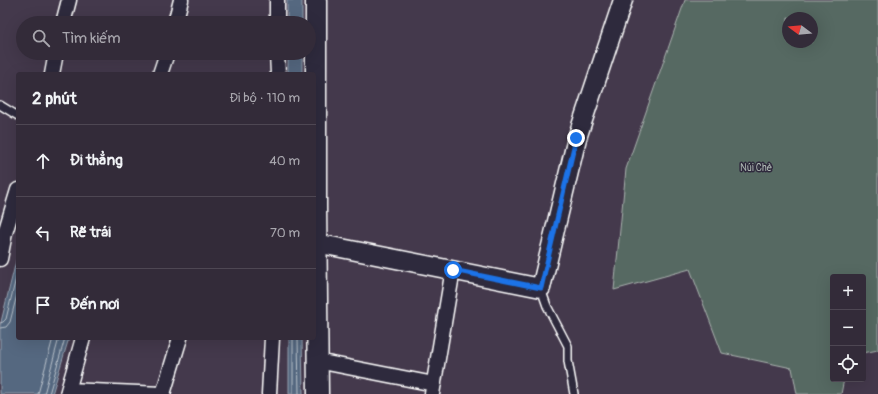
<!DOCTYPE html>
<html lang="vi">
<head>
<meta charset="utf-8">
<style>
  body { margin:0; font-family:Pangolin,sans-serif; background:#3e3744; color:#f1f3f6 }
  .controls { position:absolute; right:12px; bottom:12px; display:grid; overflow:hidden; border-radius:4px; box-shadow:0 4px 16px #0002 }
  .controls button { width:36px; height:36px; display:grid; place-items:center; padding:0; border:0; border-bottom:1px solid #4e4753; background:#332b39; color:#f1f3f6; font:20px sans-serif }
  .compass { position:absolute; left:782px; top:12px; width:36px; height:36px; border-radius:50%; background:#332b39; box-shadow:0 4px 16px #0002; rotate:286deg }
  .stop { position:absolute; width:12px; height:12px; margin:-9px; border:3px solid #1a73e8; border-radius:50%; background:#fff }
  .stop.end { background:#1a73e8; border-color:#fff; box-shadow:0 1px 4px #0008 }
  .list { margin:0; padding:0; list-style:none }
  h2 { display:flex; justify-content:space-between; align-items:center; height:52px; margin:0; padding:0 16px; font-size:17px }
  h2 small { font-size:13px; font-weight:400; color:#a9a7ae }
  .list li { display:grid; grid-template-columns:26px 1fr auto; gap:12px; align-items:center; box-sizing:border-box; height:72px; padding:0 16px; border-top:1px solid #4e4753 }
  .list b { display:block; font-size:15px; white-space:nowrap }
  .list em { font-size:13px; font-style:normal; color:#a9a7ae }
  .icon { flex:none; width:22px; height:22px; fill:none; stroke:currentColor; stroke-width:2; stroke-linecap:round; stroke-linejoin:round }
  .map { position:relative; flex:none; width:878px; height:394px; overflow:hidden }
  .search { position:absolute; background:#332b39; box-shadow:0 4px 16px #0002; left:16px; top:16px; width:300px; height:44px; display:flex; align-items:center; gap:10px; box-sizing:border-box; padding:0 14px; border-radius:22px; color:#a9a7ae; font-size:15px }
  .panel { position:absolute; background:#332b39; box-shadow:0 4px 16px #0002; left:16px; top:72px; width:300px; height:268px; border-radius:4px }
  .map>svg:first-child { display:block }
  .green { fill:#576962; stroke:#abb4b0; fill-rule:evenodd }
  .water { fill:#546880; stroke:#98a4b3 }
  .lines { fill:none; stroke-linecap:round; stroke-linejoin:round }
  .shore { stroke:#bbc3cc; stroke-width:1 }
  .service-casing { stroke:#fff; stroke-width:10 }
  .minor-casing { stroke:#fff; stroke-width:17 }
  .tertiary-casing { stroke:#fff; stroke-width:21 }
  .secondary-casing { stroke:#fff; stroke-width:23 }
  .service { stroke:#2f2a3d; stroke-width:7 }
  .minor { stroke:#2f2a3d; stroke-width:14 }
  .tertiary { stroke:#2f2a3d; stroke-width:18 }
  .secondary { stroke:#2f2a3d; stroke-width:20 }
  .route { stroke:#1a73e8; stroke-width:5 }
  .labels { text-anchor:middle; stroke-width:3; stroke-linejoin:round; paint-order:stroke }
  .park-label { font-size:10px; fill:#abb4b0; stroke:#2f2a3d }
</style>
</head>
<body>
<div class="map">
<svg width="878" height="394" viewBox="0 0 878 394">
  <rect width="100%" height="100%" fill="#44394c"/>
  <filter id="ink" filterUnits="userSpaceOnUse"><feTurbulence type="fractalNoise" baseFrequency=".025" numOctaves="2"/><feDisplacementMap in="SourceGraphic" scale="8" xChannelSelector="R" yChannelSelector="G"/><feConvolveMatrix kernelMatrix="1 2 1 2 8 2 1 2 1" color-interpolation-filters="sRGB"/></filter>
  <g filter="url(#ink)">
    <path class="green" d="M 685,0 L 878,0 L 878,350 L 863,353 L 863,277 L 833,277 L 833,379 L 844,379 L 841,394 L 797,394 L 792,368 L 722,353 L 690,269 L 614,290 L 626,169 ZM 788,18 L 812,18 L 812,42 L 788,42 Z"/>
    <path class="water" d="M 287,0 L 302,0 L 302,23 L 287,23 Z
      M 288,53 L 302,53 L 302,74 L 288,74 Z
      M 18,253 L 18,338 L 69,338 L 52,394 L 0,394 L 0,326 Z
      M 289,338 L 302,338 L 303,394 L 289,394 Z"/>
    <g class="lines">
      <path class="shore" d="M 0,323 L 3,322 L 6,319 L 18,270
        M 0,328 L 6,327 L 10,322 L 18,291
        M 293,338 L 293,394
        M 298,338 L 299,394
        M 38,394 L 53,338
        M 44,394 L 59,338
        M 49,394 L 65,338"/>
      <defs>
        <path id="service" d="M 0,105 L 18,116
          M 541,289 L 547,306 L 568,346 L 568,361 L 574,394"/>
        <path id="minor" d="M 277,0 L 277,23
          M 63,23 L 69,0
          M 175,23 L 181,0
          M 277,53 L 278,74
          M 52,74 L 56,53
          M 160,74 L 167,53
          M 0,259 L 5,233 L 18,190
          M 317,361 L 434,384
          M 68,390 L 162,394
          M 67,394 L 83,338
          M 163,394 L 180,338
          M 269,394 L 272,338
          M 432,394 L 453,269"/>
        <path id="tertiary" d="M 316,243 L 541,288 L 577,138 L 623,0"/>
        <path id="secondary" d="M 316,0 L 316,206 L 318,394"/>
      </defs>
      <use href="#service" class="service-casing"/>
      <use href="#minor" class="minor-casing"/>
      <use href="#tertiary" class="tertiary-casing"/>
      <use href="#secondary" class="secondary-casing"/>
      <use href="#service" class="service"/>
      <use href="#minor" class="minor"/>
      <use href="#tertiary" class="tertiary"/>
      <use href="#secondary" class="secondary"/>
    </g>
  </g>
  <g class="lines" filter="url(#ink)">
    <path class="route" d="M 453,270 L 541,288 L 576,138"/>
  </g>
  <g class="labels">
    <g class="park-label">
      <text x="756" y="171">Núi Chè</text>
    </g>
  </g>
</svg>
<div class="controls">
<button>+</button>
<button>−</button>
<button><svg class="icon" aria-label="locate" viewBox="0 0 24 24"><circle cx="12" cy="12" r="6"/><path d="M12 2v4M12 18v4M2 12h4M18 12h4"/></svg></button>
</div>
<svg class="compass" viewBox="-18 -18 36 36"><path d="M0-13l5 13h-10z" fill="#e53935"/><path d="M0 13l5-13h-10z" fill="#a9a7ae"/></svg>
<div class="stop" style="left:453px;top:270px"></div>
<div class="stop end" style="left:576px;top:138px"></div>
<div class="search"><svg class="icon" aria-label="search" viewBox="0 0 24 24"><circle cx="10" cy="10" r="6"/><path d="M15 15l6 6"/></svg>Tìm kiếm</div>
<section class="panel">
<h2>2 phút<small>Đi bộ · 110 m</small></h2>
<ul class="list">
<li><svg class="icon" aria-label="ahead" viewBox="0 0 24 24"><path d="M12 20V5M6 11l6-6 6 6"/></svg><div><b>Đi thẳng</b></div><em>40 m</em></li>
<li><svg class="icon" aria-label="left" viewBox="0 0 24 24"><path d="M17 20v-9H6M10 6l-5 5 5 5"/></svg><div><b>Rẽ trái</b></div><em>70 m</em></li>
<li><svg class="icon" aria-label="arrive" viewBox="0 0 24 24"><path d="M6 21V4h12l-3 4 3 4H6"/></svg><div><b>Đến nơi</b></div></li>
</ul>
</section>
</div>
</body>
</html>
